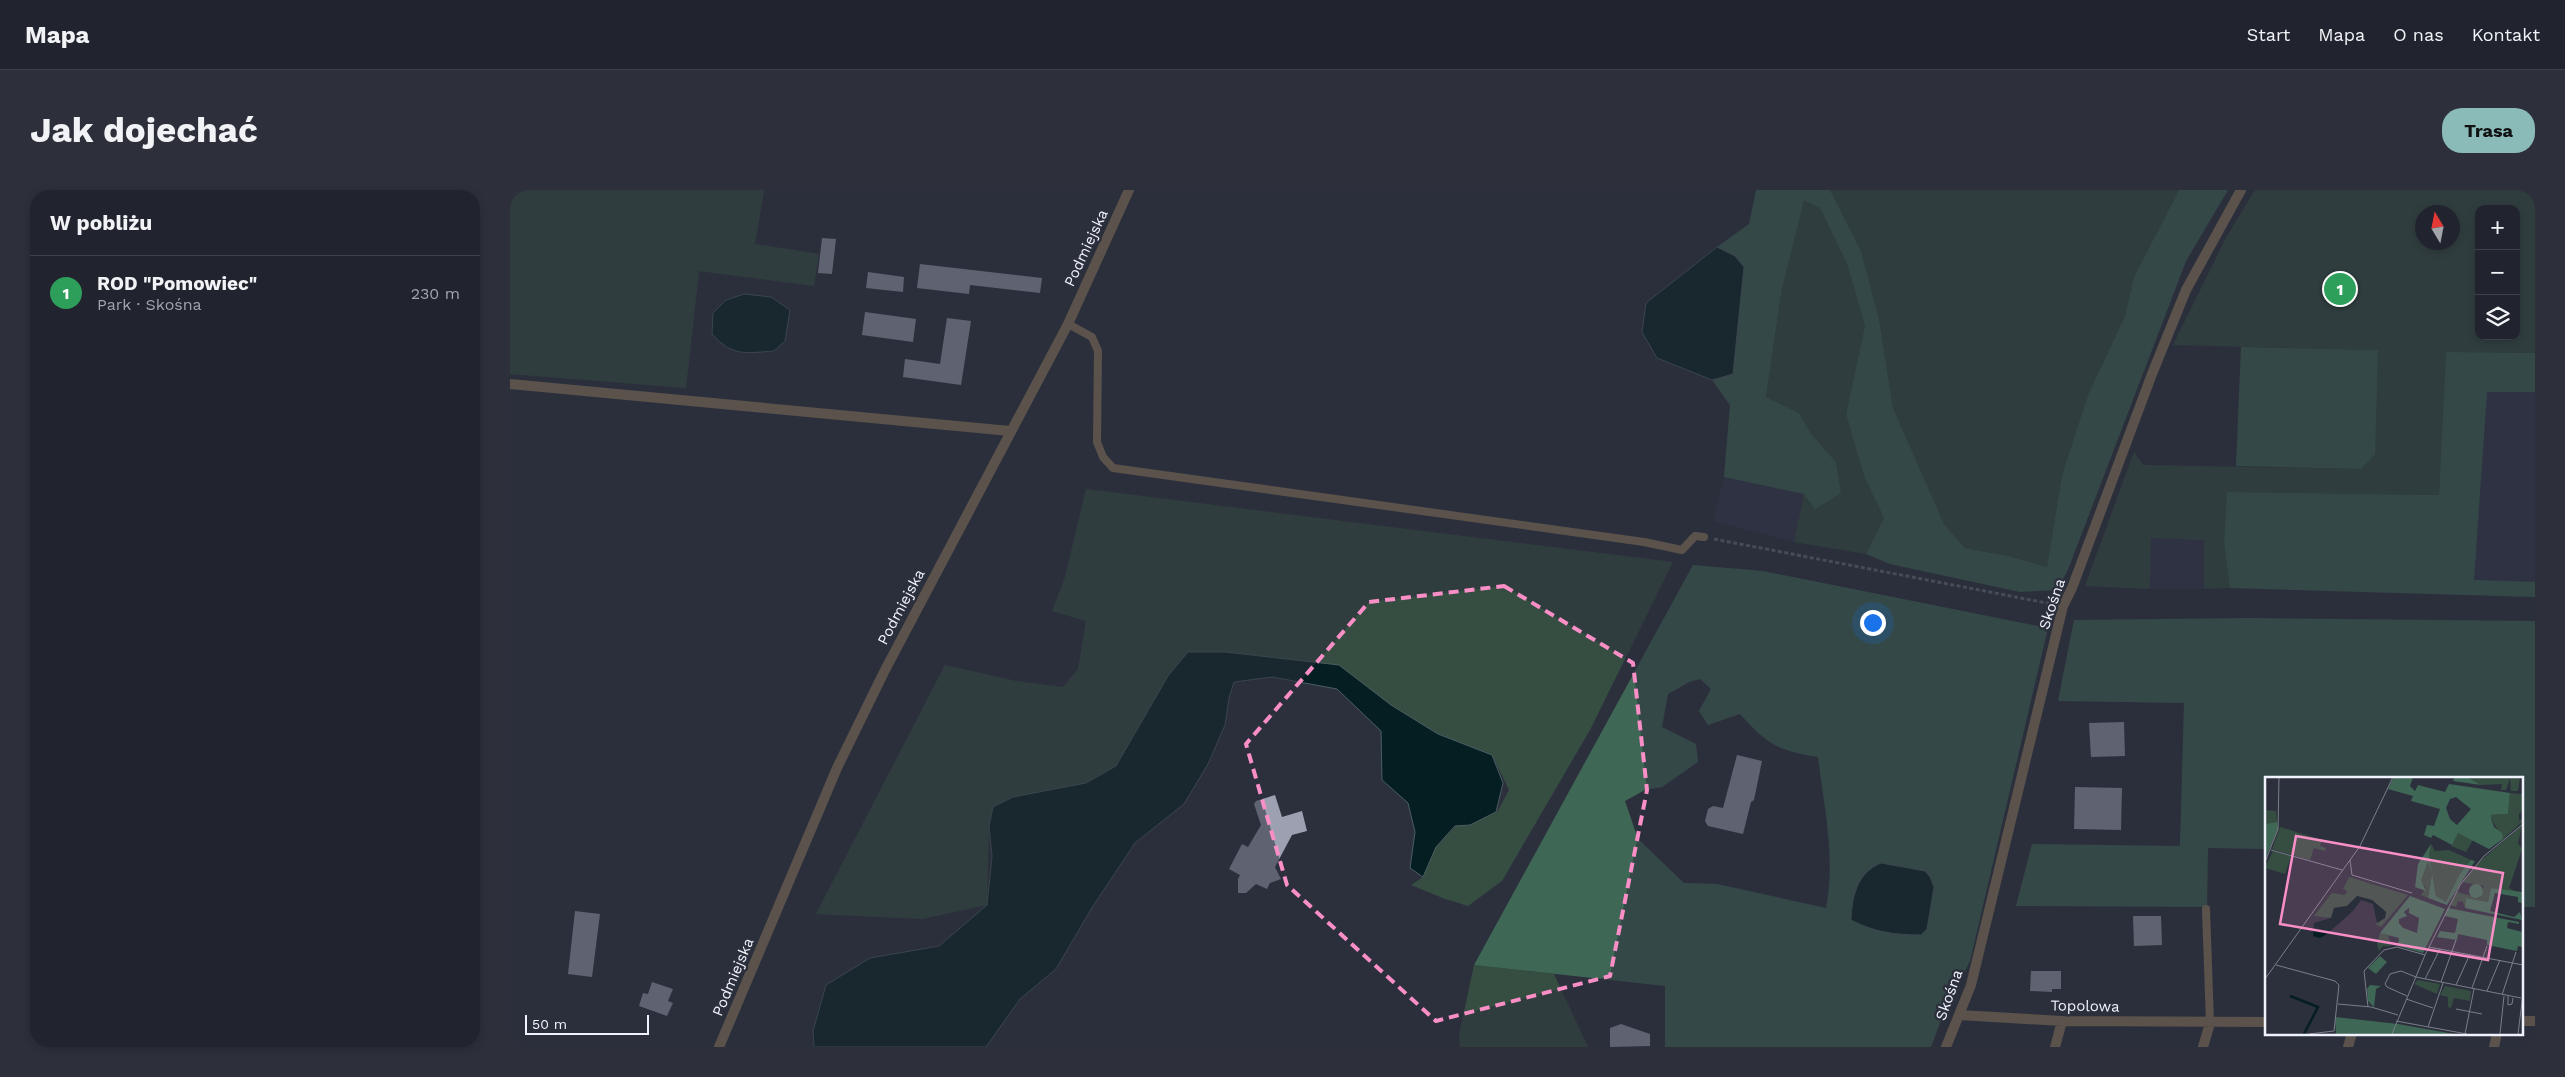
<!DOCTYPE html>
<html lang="pl">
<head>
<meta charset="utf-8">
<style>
  body { margin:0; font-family:"Work Sans",sans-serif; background:#2d303a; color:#f1f3f6 }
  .controls { position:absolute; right:15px; top:15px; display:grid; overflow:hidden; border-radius:10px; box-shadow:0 2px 8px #0003 }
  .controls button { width:45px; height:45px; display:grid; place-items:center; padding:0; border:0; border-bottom:1px solid #3e414a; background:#21242e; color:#f1f3f6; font:25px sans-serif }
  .compass { position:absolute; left:1905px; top:15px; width:45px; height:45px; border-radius:50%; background:#21242e; box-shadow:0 2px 8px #0003; rotate:350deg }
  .scale { position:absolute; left:15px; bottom:12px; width:124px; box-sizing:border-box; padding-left:5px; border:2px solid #f0f3fc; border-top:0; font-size:14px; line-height:18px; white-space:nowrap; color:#f0f3fc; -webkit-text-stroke:4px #2c303d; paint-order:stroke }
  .you { position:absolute; left:1362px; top:432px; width:18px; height:18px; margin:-12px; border:4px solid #fff; border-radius:50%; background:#1a73e8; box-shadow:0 0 0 8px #1a73e833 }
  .badge { display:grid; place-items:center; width:32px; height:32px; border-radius:50%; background:#8bbbb9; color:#fff; font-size:16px; font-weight:700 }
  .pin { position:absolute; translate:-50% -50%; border:2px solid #fff; box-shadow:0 1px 5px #0006 }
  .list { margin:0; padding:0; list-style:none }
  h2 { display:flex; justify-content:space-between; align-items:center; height:65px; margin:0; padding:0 20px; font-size:21px }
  h2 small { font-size:16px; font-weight:400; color:#a2a4aa }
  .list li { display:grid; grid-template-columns:32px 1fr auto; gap:15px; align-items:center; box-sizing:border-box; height:75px; padding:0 20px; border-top:1px solid #3e414a }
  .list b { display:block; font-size:19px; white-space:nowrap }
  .list p { margin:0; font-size:16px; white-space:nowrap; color:#a2a4aa }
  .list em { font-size:16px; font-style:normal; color:#a2a4aa }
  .icon { flex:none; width:28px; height:28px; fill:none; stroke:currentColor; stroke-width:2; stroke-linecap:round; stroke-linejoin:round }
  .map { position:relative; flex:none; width:2025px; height:857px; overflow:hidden; border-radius:20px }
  header { display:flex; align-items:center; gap:30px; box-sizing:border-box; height:70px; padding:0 25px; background:#21242e; border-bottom:1px solid #3e414a }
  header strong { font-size:24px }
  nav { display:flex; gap:28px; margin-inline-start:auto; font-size:18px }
  .intro { display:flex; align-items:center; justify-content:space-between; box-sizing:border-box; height:120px; padding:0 30px }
  h1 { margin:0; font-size:35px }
  .button { padding:12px 22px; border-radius:20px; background:#8bbbb9; color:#111; font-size:18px; font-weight:700 }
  main { display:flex; gap:30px; padding:0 30px }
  aside { flex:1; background:#21242e; border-radius:20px; box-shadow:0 2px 8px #0003 }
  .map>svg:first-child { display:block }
  .built { fill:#32374b }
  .green { fill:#364e42; fill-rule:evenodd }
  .forest { fill:#3f6755; fill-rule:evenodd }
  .water { fill:#041e21; stroke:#4b5e63 }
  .building { fill:#9ca0b1 }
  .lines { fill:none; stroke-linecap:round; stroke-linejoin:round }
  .path { stroke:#686c78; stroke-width:3; stroke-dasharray:4 2.5; stroke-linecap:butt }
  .service { stroke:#927d5e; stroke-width:8 }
  .minor { stroke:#927d5e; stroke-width:10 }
  .marked { fill:none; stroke:#fa8fc7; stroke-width:4; stroke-dasharray:10 6; stroke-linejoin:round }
  .labels { text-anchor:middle; stroke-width:5; stroke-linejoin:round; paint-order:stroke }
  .street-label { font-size:15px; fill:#f0f3fc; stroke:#2c303d }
  .inset-river { fill:none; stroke:#041e21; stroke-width:2.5 }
  .inset-road { fill:none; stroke:#7a7e89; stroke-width:1 }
  .view { fill:#fa8fc7; fill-opacity:0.15; stroke:#fa8fc7; stroke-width:2.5 }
  .inset-edge { fill:none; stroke:#f0f3fc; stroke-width:2.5 }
</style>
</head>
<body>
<header>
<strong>Mapa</strong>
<nav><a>Start</a><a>Mapa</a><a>O nas</a><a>Kontakt</a></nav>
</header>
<div class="intro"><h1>Jak dojechać</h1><a class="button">Trasa</a></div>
<main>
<aside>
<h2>W pobliżu<small></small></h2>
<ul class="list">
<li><span class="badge" style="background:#2e9e5b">1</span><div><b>ROD &quot;Pomowiec&quot;</b><p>Park · Skośna</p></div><em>230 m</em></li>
</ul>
</aside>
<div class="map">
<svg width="2025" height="857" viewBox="0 0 2025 857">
  <rect width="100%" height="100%" fill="#2c303d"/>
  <path class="built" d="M 1936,162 L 2025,163 L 2025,407 L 1929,404 L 1929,305 Z
    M 1214,287 L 1294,304 L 1284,352 L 1203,331 Z
    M 1641,348 L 1694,349 L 1694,399 L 1640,399 Z"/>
  <path class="green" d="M 0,0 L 254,0 L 245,54 L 309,64 L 304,96 L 189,81 L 176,198 L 0,184 Z
    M 1320,0 L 1669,0 L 1624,87 L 1615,126 L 1578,205 L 1552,285 L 1537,377 L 1498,366 L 1455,358 L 1434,334 L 1383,218 L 1369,129 L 1351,61 Z
    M 1745,0 L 2025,0 L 2025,163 L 1936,162 L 1929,305 L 1717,302 L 1714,354 L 1720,398 L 1694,399 L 1694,350 L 1641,348 L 1640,399 L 1575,396 L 1624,262 L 1633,275 L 1851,279 L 1868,160 L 1663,155 L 1716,48 ZM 1969,19 L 2006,19 L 2006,146 L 1969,146 ZM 1912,22 L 1942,22 L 1942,52 L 1912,52 Z
    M 1293,9 L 1310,18 L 1337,74 L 1355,136 L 1336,224 L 1354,286 L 1374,328 L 1356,364 L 1284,352 L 1294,304 L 1331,303 L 1326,272 L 1302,245 L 1289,223 L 1256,207 L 1272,98 Z
    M 576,299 L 1163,372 L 1080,540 L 992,691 L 958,716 L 935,709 L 901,695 L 913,687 L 926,657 L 946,636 L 960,635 L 987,622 L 999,600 L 982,565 L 928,544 L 881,515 L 829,475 L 715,462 L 678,462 L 658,486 L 606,576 L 576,593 L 497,610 L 483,617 L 479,636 L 477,715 L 412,729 L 306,724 L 435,475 L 506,491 L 553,497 L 568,479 L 576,431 L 542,421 L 555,387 Z
    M 964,775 L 1044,784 L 1078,857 L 950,857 L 949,845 Z"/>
  <path class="forest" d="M 1246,0 L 1320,0 L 1351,61 L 1369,129 L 1383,218 L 1434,334 L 1455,358 L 1498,366 L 1537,377 L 1552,285 L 1578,205 L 1615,126 L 1624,87 L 1669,0 L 1718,0 L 1676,71 L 1559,377 L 1548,400 L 1510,402 L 1380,374 L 1356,364 L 1374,328 L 1354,286 L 1336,224 L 1355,136 L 1337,74 L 1310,18 L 1294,10 L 1272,98 L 1256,207 L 1289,223 L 1302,245 L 1326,272 L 1331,303 L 1305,319 L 1294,304 L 1214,287 L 1220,215 L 1202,190 L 1223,184 L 1225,66 L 1207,57 L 1239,34 Z
    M 1731,157 L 1868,160 L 1865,264 L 1851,279 L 1726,276 Z
    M 1936,162 L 2025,163 L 2025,202 L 1977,202 L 1964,390 L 2025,392 L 2025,407 L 1720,398 L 1714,354 L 1717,302 L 1929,305 Z
    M 1183,375 L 1253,381 L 1538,438 L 1460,771 L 1434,822 L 1421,857 L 1155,857 L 1155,796 L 964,775 ZM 1190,489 L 1201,499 L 1189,521 L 1198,535 L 1230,524 C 1257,554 1268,561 1308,567 C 1314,617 1326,667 1316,718 L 1207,694 L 1174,693 L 1128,649 L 1115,611 L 1135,600 L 1152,597 L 1188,572 L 1186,554 L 1152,537 L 1158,504 L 1179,492 Z
    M 1740,428 L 2025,431 L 2025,717 L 2011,717 L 2011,588 L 1756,588 L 1756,659 L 1698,658 L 1697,717 L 1506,716 L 1522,654 L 1670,656 L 1674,513 L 1548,511 L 1564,430 Z"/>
  <path class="water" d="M 1207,57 L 1225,66 L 1234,77 L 1223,184 L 1202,190 L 1147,168 L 1132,142 L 1136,113 Z
    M 234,104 L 261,107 L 280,120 L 275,151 L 264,161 C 235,163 223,167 202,144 L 203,123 L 216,110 Z
    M 678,462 L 715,462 L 829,475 L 881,515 L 928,544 L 982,565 L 993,593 L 986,622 L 960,635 L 945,636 L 926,657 L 913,687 L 900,678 L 905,642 L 898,613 L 872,590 L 871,541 L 827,499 L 762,487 L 724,492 L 719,508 L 715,535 L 698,574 L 674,614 L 625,653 L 583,716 L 546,779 L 510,809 L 476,857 L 304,857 L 303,841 L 316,795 L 360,768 L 429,756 L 477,715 L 482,666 L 479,636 L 483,617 L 503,607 L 576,593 L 606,576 L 658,486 Z
    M 1371,673 L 1415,681 L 1420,687 L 1424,697 L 1417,739 L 1411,745 C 1385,745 1364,742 1341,730 C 1342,706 1347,683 1371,673 Z"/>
  <path class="building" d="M 312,48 L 326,49 L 322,84 L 308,83 Z
    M 410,74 L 532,88 L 530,103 L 460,95 L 459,104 L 407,98 Z
    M 358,82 L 394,87 L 393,102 L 356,98 Z
    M 355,122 L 406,129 L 403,152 L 352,145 Z
    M 437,128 L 461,131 L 451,195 L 393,187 L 395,169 L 430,174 Z
    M 1614,532 L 1615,566 L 1581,567 L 1579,533 Z
    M 1227,565 L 1252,571 L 1244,610 L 1241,612 L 1233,644 L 1198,636 L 1195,631 L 1198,619 L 1203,616 L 1213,618 Z
    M 1565,597 L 1612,598 L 1611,640 L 1564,639 Z
    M 765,605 L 772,627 L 792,621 L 797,641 L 782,645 L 765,677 L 771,689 L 760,693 L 757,699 L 746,694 L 736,703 L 728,703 L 728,689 L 730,685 L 719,679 L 732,654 L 738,657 L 751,635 L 744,614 L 746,611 Z
    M 65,721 L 90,724 L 82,787 L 58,784 Z
    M 1623,726 L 1651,726 L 1652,755 L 1624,756 Z
    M 1521,781 L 1551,781 L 1551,799 L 1542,799 L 1542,802 L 1520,801 Z
    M 142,792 L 163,799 L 158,811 L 163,813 L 157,826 L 129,816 L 133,803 L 138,804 Z
    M 1111,834 L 1140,844 L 1140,856 L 1100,857 L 1100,838 Z"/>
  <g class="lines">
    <path class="path" d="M 1204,349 L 1542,414"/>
    <path class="service" d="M 558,134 L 582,147 L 588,161 L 587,252 L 593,267 L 603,278 L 1134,352 L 1172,360 L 1185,346 L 1194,347
      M 1696,719 L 1700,833"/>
    <path class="minor" d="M 0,194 L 500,241
      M 1449,825 L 1552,831 L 1756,832
      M 2011,831 L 2025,831
      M 209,857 L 327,578 L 374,482 L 558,134 L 619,0
      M 1436,857 L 1461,795 L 1553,416 L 1562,398 L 1642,184 L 1676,100 L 1731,0
      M 1545,857 L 1552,831
      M 1693,857 L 1700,833
      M 1838,857 L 1842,843
      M 1984,857 L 1987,843"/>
  </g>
  <path d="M0 0H2025V857H0ZM 994,396 L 1123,473 L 1137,600 L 1100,786 L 926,831 L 777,695 L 736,554 L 859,412 Z" fill="#2c303d" fill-opacity=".55" fill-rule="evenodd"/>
  <path class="marked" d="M 994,396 L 1123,473 L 1137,600 L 1100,786 L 926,831 L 777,695 L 736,554 L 859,412 Z"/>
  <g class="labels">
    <g class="street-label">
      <text transform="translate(576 58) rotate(-65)" y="5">Podmiejska</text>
      <text transform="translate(1542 414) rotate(-71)" y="5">Skośna</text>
      <text transform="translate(391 417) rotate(-62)" y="5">Podmiejska</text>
      <text transform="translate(223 787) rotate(-67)" y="5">Podmiejska</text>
      <text transform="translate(1439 805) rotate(-70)" y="5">Skośna</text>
      <text transform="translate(1575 816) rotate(1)" y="5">Topolowa</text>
    </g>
  </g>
  <g transform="translate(1755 587)">
    <rect width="258" height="258" fill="#2c303d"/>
    <path d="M 202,0 L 255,0 L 253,14 L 246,14 L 245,1 L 241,13 L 236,13 L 237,7 L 216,8 ZM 245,16 L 257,17 L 257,33 L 254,37 L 254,44 L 257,42 L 257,45 L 238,62 L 226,41 L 226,38 L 243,37 ZM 0,33 L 11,34 L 12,45 L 0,47 ZM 257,48 L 253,66 L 257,72 L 244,111 L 253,116 L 226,111 L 223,125 L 201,121 L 200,131 L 198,125 L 193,124 L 191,130 L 185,128 L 192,115 L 215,121 L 219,109 L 198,105 L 213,86 ZM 15,50 L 57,63 L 55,69 L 61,71 L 60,74 L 49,71 L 45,83 L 7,72 ZM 193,56 L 208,63 L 201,75 L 186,69 ZM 166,67 L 170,74 L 184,73 L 206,83 L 181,125 L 171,119 L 164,78 ZM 8,74 L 26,79 L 20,97 L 0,91 ZM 163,83 L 167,97 L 163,121 L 156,118 L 161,111 L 155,103 ZM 84,100 L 143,118 L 116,150 L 110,147 L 120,141 L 121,135 L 107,123 L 92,119 L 82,129 L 69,131 L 67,141 L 49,139 L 67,116 L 80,118 L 82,114 L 78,112 ZM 115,156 L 123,158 L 126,169 L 118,169 L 114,174 L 112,167 ZM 153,203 L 175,207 L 172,217 L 149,207 ZM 180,209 L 206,214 L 205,224 L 189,221 L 186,231 L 183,230 L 183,220 L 175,218 Z" fill="#364e42"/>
    <path d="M 129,0 L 148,0 L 145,9 L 150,14 L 153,8 L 180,15 L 184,7 L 245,16 L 243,37 L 226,38 L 226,41 L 229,50 L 237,56 L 238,62 L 224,72 L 193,56 L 187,68 L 168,58 L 166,61 L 159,58 L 162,48 L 169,49 L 175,32 L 146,24 L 148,19 L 123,12 ZM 191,20 L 206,32 L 192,48 L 185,42 L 181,31 L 185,22 ZM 190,0 L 202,0 L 216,8 L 188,4 ZM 12,45 L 13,52 L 0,82 L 0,47 ZM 166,67 L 164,78 L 171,119 L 181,125 L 195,97 L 206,83 L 210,84 L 182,128 L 163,121 L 167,97 L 163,84 L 156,103 L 161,114 L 150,110 L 153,87 ZM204 114a7 7 0 1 1 14 0a7 7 0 1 1-14 0ZM 226,111 L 257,115 L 257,126 L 253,125 L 253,120 L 230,116 L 225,134 L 249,140 L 255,135 L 257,143 L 200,131 L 201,121 L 223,125 ZM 145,119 L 180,132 L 158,176 L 133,169 L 134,161 L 115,156 ZM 144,131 L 144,136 L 154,141 L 152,156 L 138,151 L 134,146 L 134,142 L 142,139 L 139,135 ZM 183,131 L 254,145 L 254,147 L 243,145 L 242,151 L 257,155 L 257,170 L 253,169 L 252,174 L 222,168 L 222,163 L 193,157 L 192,163 L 172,160 L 175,154 L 190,156 L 193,142 L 180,139 ZM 115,179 L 122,185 L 111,197 L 103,191 ZM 105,208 L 116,209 L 111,212 L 109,230 L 103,224 L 102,212 ZM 70,240 L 133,247 L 189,257 L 71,257 Z" fill="#3f6755" fill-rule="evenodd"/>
    <path d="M 92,119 L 107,123 L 121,135 L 120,141 L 112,146 L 108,127 L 96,123 L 88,134 L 62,157 L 55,161 L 48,159 L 49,146 L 66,141 L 69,131 L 82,129 Z" fill="#041e21"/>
    <path class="inset-river" d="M 25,219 L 53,230 L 39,257"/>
    <path class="inset-road" d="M 6,73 L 77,93M 85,83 L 87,98 L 147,116M 0,85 L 13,52 L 14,0M 164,170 L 258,188M 11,188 L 70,204 L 74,208 L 69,254 L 44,257M 0,202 L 95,69 L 128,0M 160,202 L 175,172M 176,205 L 191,163M 191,208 L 205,177M 207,211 L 222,169M 222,214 L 235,183M 237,218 L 251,175M 142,219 L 122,210 L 120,207 L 125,197 L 136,194 L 151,200 L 256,221M 243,219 L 243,228 L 247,227 L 248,221M 141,222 L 168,231M 73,227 L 106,230 L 133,238M 103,230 L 99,194 L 119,173 L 132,170 L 160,178M 191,232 L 217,237M 131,244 L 202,257M 163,250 L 178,206M 127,257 L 160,178 L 195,108 L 219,79 L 258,47M 200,257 L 209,212M 235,257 L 239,219M 253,257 L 258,217"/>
    <path class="view" d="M 31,59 L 238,96 L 223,183 L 15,147 Z"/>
    <rect width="258" height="258" class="inset-edge"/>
  </g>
</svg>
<div class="controls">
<button>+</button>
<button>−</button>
<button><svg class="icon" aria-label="layers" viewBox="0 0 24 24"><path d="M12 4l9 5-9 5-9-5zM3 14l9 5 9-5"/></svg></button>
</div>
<svg class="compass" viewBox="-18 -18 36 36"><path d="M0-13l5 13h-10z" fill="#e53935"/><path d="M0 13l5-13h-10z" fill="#a2a4aa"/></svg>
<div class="scale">50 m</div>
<div class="you"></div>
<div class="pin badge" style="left:1830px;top:99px;background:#2e9e5b">1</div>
</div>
</main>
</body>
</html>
